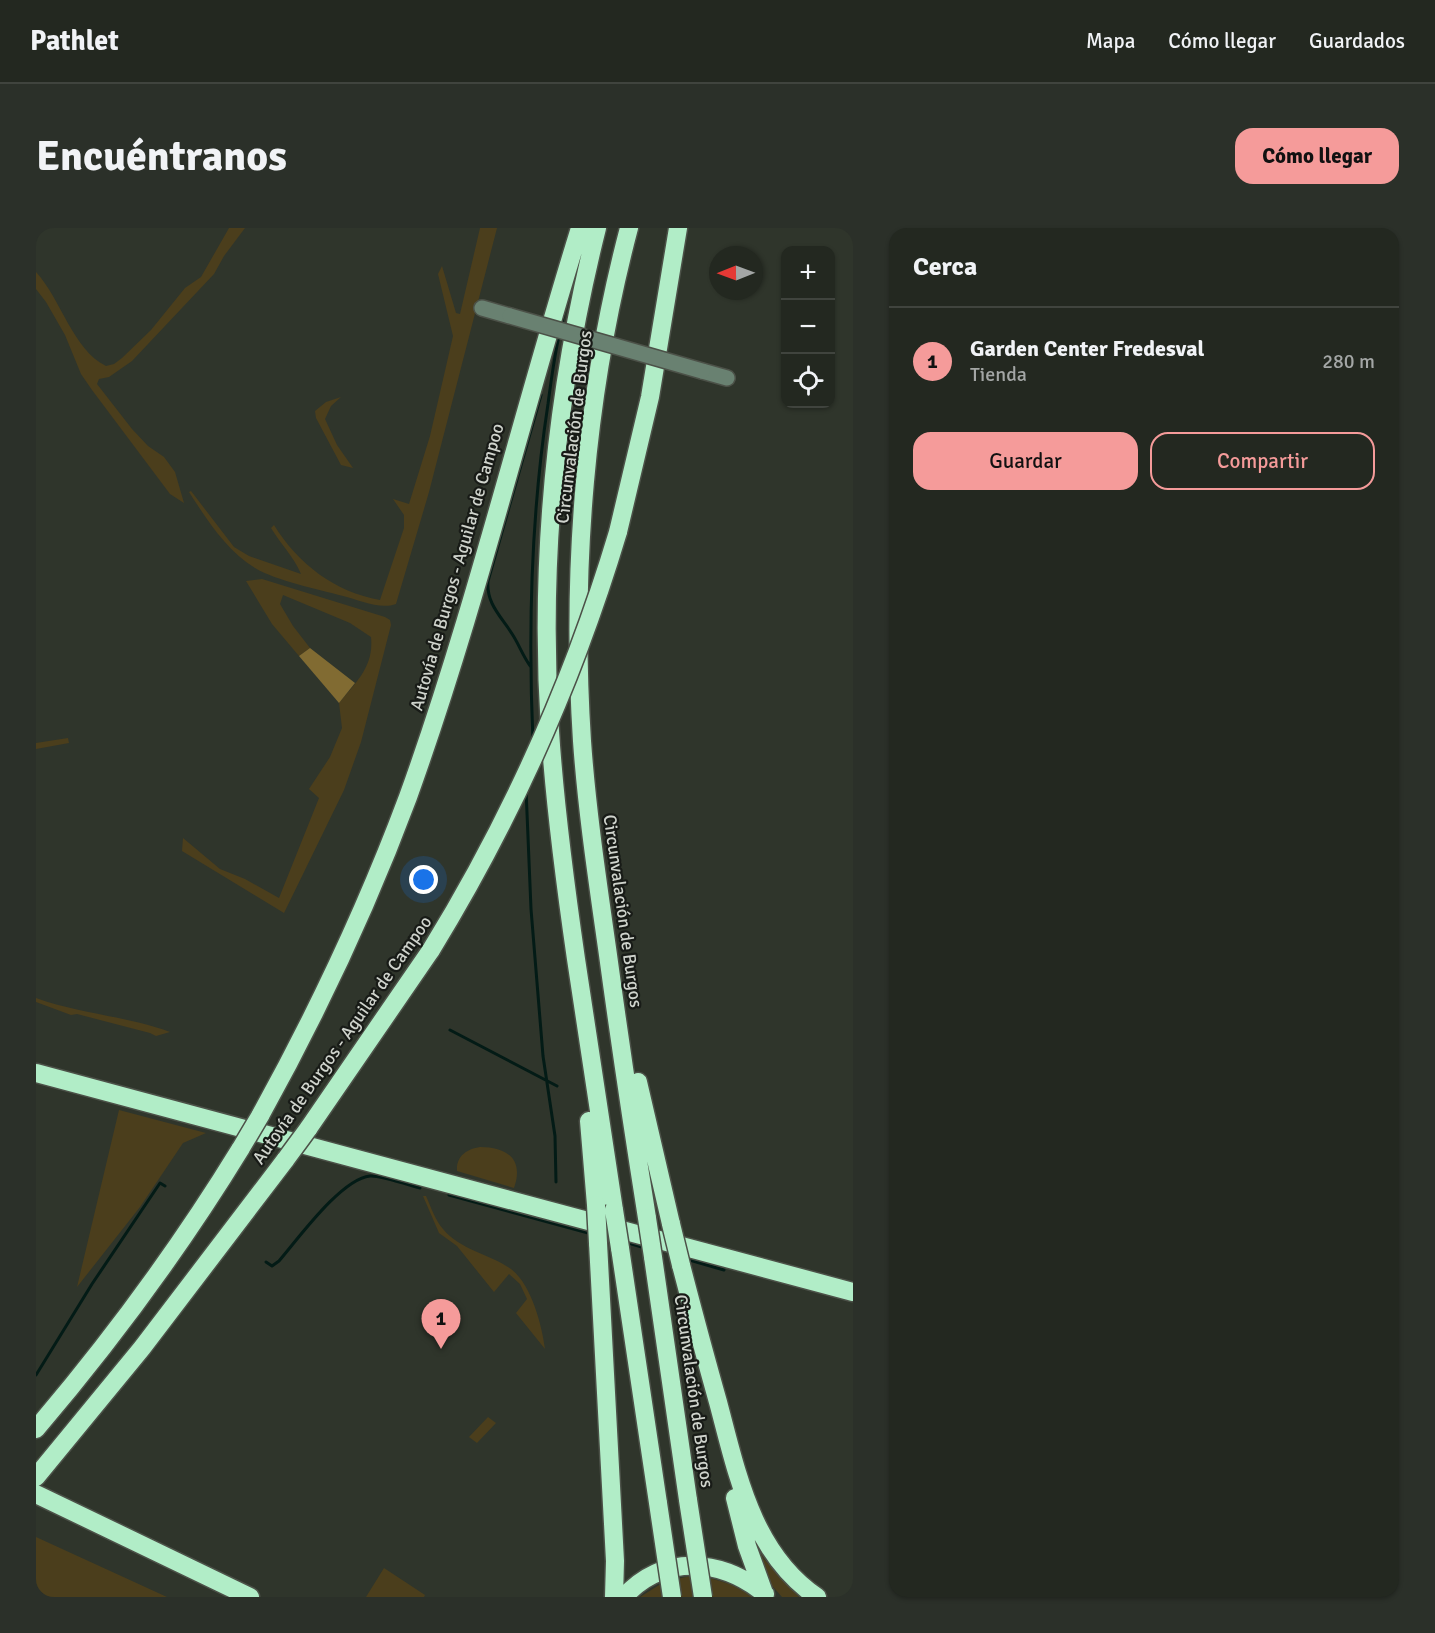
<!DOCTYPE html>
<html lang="es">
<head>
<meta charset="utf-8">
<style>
  body { margin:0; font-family:Signika,sans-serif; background:#2b3029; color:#f1f3f6 }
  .controls { position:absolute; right:18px; top:18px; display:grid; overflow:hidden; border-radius:12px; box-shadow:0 2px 4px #0004 }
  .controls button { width:54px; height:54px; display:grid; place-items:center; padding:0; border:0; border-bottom:2px solid #40443e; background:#232820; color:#f1f3f6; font:30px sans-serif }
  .compass { position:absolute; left:673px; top:18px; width:54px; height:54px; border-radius:50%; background:#232820; box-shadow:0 2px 4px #0004; rotate:269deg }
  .you { position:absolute; left:388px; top:652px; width:21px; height:21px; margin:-15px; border:4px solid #fff; border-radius:50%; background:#1a73e8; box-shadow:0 0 0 9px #1a73e833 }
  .badge { display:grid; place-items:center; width:39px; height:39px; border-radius:50%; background:#f59b9a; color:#111; font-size:20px; font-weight:700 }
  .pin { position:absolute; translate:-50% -50px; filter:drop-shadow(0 2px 3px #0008) }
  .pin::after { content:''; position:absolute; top:32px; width:21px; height:18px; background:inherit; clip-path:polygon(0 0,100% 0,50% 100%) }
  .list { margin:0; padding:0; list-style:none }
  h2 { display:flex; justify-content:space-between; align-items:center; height:78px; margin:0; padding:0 24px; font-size:26px }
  h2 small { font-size:20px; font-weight:400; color:#a3a6a5 }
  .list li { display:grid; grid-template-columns:39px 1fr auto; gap:18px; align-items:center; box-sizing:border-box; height:108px; padding:0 24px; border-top:2px solid #40443e }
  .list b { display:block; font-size:22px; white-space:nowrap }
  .list p { margin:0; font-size:20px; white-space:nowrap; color:#a3a6a5 }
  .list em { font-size:20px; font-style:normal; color:#a3a6a5 }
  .actions { display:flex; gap:12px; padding:18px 24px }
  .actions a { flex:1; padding:14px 0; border:2px solid #f59b9a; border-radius:18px; text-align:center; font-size:21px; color:#f59b9a }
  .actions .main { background:#f59b9a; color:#111 }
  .icon { flex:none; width:33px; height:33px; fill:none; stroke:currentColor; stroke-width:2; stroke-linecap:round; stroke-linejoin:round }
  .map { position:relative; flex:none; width:817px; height:1369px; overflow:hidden; border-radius:18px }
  header { display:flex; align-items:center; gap:36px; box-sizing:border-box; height:84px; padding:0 30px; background:#232820; border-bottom:2px solid #40443e }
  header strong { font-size:28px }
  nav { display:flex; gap:33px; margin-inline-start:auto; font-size:21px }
  .intro { display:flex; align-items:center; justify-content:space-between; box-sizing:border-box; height:144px; padding:0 36px }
  h1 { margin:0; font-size:42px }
  .button { padding:15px 27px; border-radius:18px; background:#f59b9a; color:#111; font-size:21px; font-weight:700 }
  main { display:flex; gap:36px; padding:0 36px }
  aside { flex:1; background:#232820; border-radius:18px; box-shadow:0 2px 4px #0004 }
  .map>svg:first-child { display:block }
  .green { fill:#4b3e1c }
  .forest { fill:#816b32 }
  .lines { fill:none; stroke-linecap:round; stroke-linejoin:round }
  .stream { stroke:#031b16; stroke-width:3 }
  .minor-casing { stroke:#4c5148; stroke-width:18 }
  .highway-casing { stroke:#4c5148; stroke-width:21 }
  .minor { stroke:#698171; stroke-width:15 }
  .highway { stroke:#b1edc7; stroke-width:18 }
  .minor-bridge-casing { stroke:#4c5148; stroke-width:18; stroke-linecap:butt }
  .highway-bridge-casing { stroke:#4c5148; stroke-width:21; stroke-linecap:butt }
  .minor-bridge { stroke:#698171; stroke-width:15 }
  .highway-bridge { stroke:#b1edc7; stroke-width:18 }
  .labels { text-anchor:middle; stroke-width:4.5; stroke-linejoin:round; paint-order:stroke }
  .street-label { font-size:18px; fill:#cfd3cc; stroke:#181b17 }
</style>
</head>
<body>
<header>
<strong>Pathlet</strong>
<nav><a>Mapa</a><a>Cómo llegar</a><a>Guardados</a></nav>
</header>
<div class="intro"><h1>Encuéntranos</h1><a class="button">Cómo llegar</a></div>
<main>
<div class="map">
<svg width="817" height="1369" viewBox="0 0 817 1369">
  <rect width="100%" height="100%" fill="#2f352b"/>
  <path class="green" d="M 193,0 L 209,0 L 188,28 L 178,46 L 96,133 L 73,149 L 63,151 L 61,156 L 96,201 L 112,218 L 128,229 L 139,244 L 148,275 L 134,266 L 56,162 L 45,146 L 29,107 L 10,74 L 0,61 L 0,44 C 25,71 37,122 70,138 L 78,136 L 86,130 L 115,102 L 149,60 L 165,49 Z
    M 444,0 L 461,0 L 393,264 L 360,376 C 344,382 323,372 307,368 C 281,361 241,353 219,340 C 190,322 171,292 153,264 L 155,263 L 198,319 L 213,328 L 265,346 C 258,329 244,315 235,300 L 238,297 C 262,336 299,364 344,372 L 368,300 L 368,287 L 357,271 L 373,276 L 394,208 L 417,108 L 402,46 L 406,38 L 420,85 L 424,86 Z
    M 305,169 L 295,178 L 289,191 L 301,217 L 317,240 L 305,237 L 280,190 L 279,183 L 290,174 Z
    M 226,351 L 349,389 L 354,392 L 355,397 L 325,514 L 308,562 L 248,685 L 146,623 L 147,610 L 184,641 L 209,651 L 243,670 L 283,570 L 273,561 L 294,529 L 306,500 L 303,475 C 320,454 338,439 335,409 L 314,395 L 247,367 L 244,376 L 257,398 L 274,420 L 263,428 L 236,396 L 210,353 Z
    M 32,510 L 33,515 L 0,521 L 0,515 Z
    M 0,770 C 44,786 91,788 134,804 L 120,808 L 114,805 L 41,786 L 35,787 L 0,774 Z
    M 83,882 L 170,905 L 147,915 L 104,979 L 41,1059 Z
    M 444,919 C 472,919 488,932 478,960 L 421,943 C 420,928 431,921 444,919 Z
    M 387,968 L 390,968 C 395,979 399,992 407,1001 C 424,1022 454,1026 475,1041 C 495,1056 506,1097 509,1121 L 480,1085 L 491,1071 L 484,1056 L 473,1046 L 458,1064 L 421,1018 L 403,1005 Z
    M 452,1189 L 460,1195 L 441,1215 L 433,1209 Z
    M 0,1309 L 131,1369 L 0,1369 Z
    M 718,1311 L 728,1331 L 763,1369 L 746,1369 L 731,1352 L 723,1334 Z
    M 348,1340 L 389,1367 L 388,1369 L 330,1369 Z
    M 654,1348 C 677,1350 697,1354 716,1369 L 604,1369 L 628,1354 Z"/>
  <path class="forest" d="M 274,420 L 319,455 L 303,475 L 263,428 Z"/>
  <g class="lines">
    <path class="stream" d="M 525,99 L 528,84
      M 495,439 C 488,430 484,419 478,409 C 467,390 450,377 452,353 L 505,167
      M 497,514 C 492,401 495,287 512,176 C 515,153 518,130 523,108
      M 490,561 L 495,681 L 507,828 L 519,908 L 520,954
      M 414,802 L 521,858
      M 413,967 L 556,1006
      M 589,1014 L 609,1020
      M 650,1031 L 688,1042
      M 230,1034 L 236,1038 L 243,1033 C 262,1011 305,951 334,948 C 343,947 373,957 384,960
      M 0,1147 L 56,1056 L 124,955 L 129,958"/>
    <defs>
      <path id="minor" d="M 446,80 L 474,88
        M 666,143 L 691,150"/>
      <path id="highway" d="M 561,0 C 520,164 503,335 514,503 C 519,580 529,655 540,731 C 553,814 565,898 578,982
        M 593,0 C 549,166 535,342 546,513 C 551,584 562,656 572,727 C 584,815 597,902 611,990
        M 582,304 L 614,169 L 642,0
        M 0,845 L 817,1064
        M 602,854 L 635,996
        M 224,888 C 281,785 331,679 372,569 C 439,383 485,189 544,0
        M 553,893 L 560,977
        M 272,901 L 395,722
        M 562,1015 L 579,1333 L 578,1369
        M 584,1020 L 622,1275
        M 617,1029 L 652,1272
        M 645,1037 C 657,1083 669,1128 682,1174 C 701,1245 716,1325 781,1369
        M 0,1201 C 75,1113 145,1018 205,920
        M 0,1249 L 106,1120 L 250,931
        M 0,1266 L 214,1369
        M 699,1270 L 711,1318 L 728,1365
        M 588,1369 C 628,1325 686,1331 729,1366"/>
    </defs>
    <use href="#minor" class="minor-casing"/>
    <use href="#highway" class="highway-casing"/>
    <use href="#minor" class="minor"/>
    <use href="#highway" class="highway"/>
    <defs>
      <path id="minor-bridge" d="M 474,88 L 666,143"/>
      <path id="highway-bridge" d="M 395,722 C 476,590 538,451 582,304
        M 205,920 L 224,888
        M 250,931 L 272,901
        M 560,977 L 562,1015
        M 578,982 L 584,1020
        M 611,990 L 617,1029
        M 635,996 L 645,1037
        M 652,1272 L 667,1369
        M 622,1275 L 636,1369"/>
    </defs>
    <use href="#minor-bridge" class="minor-bridge-casing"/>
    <use href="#highway-bridge" class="highway-bridge-casing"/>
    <use href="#minor-bridge" class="minor-bridge"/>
    <use href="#highway-bridge" class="highway-bridge"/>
  </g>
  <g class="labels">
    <g class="street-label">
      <text transform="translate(538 199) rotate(-83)" y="6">Circunvalación de Burgos</text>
      <text transform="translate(421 339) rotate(-74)" y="6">Autovía de Burgos - Aguilar de Campoo</text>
      <text transform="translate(587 683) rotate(82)" y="6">Circunvalación de Burgos</text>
      <text transform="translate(306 812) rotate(-55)" y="6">Autovía de Burgos - Aguilar de Campoo</text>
      <text transform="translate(658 1163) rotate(82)" y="6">Circunvalación de Burgos</text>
    </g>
  </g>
</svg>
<div class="controls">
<button>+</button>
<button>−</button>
<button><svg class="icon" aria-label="locate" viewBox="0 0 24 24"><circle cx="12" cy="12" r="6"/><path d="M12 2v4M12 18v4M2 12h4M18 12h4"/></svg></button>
</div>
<svg class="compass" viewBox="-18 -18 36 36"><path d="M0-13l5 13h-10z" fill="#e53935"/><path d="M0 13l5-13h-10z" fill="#a3a6a5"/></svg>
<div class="you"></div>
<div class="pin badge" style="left:405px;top:1121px">1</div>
</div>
<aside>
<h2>Cerca<small></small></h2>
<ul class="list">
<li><span class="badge">1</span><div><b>Garden Center Fredesval</b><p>Tienda</p></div><em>280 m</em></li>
</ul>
<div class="actions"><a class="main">Guardar</a><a>Compartir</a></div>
</aside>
</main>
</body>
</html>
